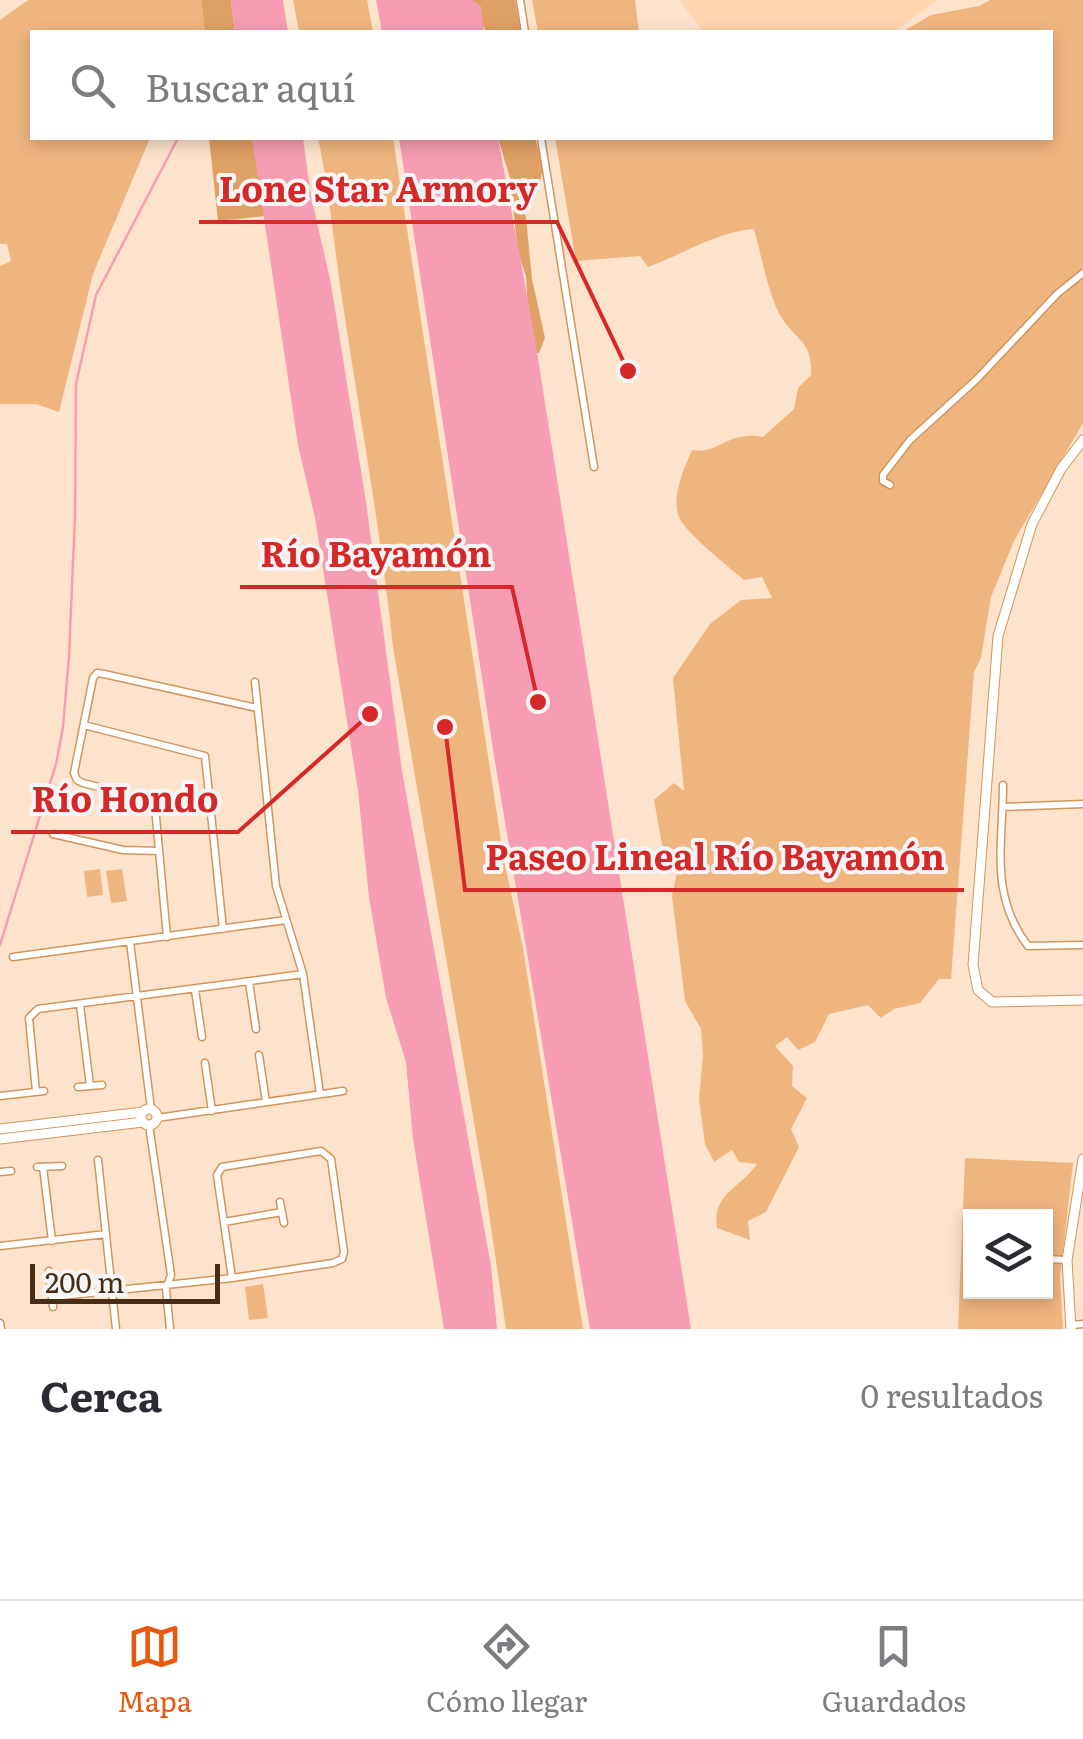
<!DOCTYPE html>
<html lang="es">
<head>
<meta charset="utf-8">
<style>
  body { margin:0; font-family:Literata,serif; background:#f7f7f7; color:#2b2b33 }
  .controls { position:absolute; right:30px; bottom:30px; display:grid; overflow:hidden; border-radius:0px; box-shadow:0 5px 15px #0003 }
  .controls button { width:90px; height:90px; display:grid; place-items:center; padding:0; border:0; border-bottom:2px solid #e1e1e2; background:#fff; color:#2b2b33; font:50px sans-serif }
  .scale { position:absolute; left:30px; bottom:25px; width:190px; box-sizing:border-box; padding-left:10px; border:5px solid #472d14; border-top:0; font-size:28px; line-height:35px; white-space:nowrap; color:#472d14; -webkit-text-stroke:8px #f5f5f5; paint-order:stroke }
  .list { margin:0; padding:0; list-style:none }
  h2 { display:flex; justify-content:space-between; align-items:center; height:130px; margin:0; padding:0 40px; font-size:42px }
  h2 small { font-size:32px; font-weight:400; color:#7c7c81 }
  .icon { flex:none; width:55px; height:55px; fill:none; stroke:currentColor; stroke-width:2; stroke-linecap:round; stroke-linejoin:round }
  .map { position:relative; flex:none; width:1083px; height:1329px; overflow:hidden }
  .search { position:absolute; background:#fff; box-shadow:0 5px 15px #0003; left:30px; right:30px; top:30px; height:110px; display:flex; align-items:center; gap:25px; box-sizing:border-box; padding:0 35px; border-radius:0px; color:#7c7c81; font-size:38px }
  .sheet { height:270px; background:#fff }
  nav { display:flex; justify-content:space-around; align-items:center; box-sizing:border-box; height:140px; border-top:2px solid #e1e1e2; background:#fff; font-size:28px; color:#7c7c81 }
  nav a { display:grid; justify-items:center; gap:5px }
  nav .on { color:#ea580c }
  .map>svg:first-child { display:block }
  .built { fill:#ffd4ae }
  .green { fill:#efb57f; fill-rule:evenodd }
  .forest { fill:#dfa063 }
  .water { fill:#f69db3 }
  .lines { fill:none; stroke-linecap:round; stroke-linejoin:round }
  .stream { stroke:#f69db3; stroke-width:2.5 }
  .street-casing { stroke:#d2955a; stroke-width:9 }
  .secondary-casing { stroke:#d2955a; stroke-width:11 }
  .street { stroke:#fff; stroke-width:6 }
  .secondary { stroke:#fff; stroke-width:9 }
  .leader { fill:none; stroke:#d62828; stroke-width:4 }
  .callout-dot { fill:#d62828; stroke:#f5f5f5; stroke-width:4 }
  .callout-label { font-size:35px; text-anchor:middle; font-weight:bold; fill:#d62828; stroke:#f5f5f5; stroke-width:8; stroke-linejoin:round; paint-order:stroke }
</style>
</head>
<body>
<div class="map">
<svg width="1083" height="1329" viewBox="0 0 1083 1329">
  <rect width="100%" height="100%" fill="#fde3cc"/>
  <path class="built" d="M 679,0 L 937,0 L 894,32 L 704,32 Z"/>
  <path class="green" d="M 28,0 L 201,0 L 205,32 L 32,32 L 32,138 L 150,138 L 93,274 L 59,412 L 36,404 L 0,404 L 0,266 L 11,261 L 7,244 L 0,244 L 0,20 Z
    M 293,0 L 367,0 L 373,32 L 299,32 Z
    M 532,0 L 635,0 L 639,32 L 538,32 Z
    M 990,0 L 1083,0 L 1083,423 L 1014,541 L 991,597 L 981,658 L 974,672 L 951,979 L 939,979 L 920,1003 L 894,1009 L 881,1018 L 868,1005 L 829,1014 L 815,1042 L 798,1050 L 787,1037 L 775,1046 L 793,1066 L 792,1086 L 807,1098 L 791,1129 L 799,1147 L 766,1212 L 748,1221 L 750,1240 L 717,1228 C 712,1193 740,1189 757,1164 L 739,1162 L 732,1150 L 714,1162 L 705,1144 L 699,1099 L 703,1055 L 701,1029 L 685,1001 L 672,896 L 679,863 L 662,845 L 654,800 L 674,783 L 684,791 L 673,678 L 710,624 L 741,600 L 772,598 L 762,577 L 744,580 C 729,567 688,535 680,519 C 670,499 684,468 692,450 C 718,455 728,430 763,437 L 794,409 L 798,388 L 811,375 C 813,336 790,340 776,307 C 766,283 761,254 754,229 C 716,232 684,254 648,267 L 640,256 L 576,261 L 555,138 L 1050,138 L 1050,32 L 902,32 L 931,15 L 979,6 Z
    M 318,138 L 393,138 L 504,860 L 523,948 L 583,1329 L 506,1329 L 486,1193 L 393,647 C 381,532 360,419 343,305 C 334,249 330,193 318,138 Z
    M 100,869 L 103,895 L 87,897 L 84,871 Z
    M 122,869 L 127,901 L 111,903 L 106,871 Z
    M 965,1158 L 1073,1163 L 1060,1277 L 1063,1329 L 958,1329 ZM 970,1216 L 1046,1216 L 1046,1292 L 970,1292 Z
    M 263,1284 L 268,1318 L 249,1320 L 245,1287 Z"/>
  <path class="forest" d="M 201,0 L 231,0 L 235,32 L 205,32 Z
    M 466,0 L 515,0 L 521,32 L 487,32 Z
    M 209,138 L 252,138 L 265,216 L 218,221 Z
    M 498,138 L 535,138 L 543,168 L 537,194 L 531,194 L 526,178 L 521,178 L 519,195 L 526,218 L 532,279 L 545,338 L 539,353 L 535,353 L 530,345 L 526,276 L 518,253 L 510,178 Z"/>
  <path class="water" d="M 231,0 L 283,0 L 288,32 L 235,32 Z
    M 376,0 L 472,0 L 481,6 L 484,32 L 382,32 Z
    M 252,138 L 303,138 L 311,196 L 331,284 L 366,502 L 402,771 L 491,1266 L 497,1329 L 444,1329 L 413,1139 L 406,1062 L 386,998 L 369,897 L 358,791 L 315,518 L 298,445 Z
    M 399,138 L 498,138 L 534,333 L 691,1329 L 590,1329 L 494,756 Z"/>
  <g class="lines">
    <path class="stream" d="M 0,945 L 56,764 L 63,727 L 69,656 L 75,516 L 76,384 L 96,295 L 178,138"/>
    <defs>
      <path id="street" d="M 520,0 L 525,32
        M 541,138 L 594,467
        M 890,485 L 883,481 L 883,475 L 910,440 L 977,379 L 1057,294 L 1083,273
        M 255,682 L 276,886 L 303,974 L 320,1094
        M 84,725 L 205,756 L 223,929
        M 1003,785 C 1003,844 989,895 1028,946 L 1083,945
        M 1003,807 L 1083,804
        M 53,834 L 123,850 L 158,851
        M 167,937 L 155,807 L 146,799 L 83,783 L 77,780 L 74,773 L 93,678 L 97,673 L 104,674 L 257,708
        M 130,942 L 151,1109
        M 13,957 L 286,920
        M 249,982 L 256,1029
        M 195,990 L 202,1037
        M 80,1005 L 90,1086
        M 259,1055 L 266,1102
        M 205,1063 L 212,1111
        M 78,1087 L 102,1085
        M 36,1092 L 29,1018 L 38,1009 L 303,974
        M 0,1096 L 44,1091
        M 157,1118 L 343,1091
        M 149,1125 L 171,1275 L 166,1289 L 170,1329
        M 98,1160 L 116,1329
        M 37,1167 L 62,1166
        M 43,1167 L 52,1241
        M 0,1172 L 11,1171
        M 280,1202 L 284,1223
        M 224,1222 L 282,1212
        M 0,1246 L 106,1234
        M 1046,1259 L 1067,1260
        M 49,1271 L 53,1307
        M 52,1297 L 232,1278 L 333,1263 L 342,1259 L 344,1252 L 331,1159 L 321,1151 L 222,1167 L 217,1175 L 232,1278
        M 0,1323 L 1,1329
        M 1071,1325 L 1083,1324"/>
      <path id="secondary" d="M 1083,440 L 1061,469 L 1032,524 L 998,636 L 973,965 L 978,990 L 992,1002 L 1083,1000
        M141 1117a8 8 0 1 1 16 0a8 8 0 1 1-16 0Z
        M 0,1129 L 143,1112
        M 0,1139 L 143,1122
        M 1071,1329 L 1067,1260 L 1083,1159"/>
    </defs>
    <use href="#street" class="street-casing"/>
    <use href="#secondary" class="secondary-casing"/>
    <use href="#street" class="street"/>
    <use href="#secondary" class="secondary"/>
  </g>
  <path class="leader" d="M628 371L557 222H199M538 702L512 587H240M370 714L238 832H11M445 727L465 890H964"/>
  <g class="callout-dot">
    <circle cx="628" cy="371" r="10"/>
    <circle cx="538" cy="702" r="10"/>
    <circle cx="370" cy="714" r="10"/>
    <circle cx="445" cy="727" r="10"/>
  </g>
  <g class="callout-label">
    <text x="378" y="202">Lone Star Armory</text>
    <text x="376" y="567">Río Bayamón</text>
    <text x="125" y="812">Río Hondo</text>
    <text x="715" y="870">Paseo Lineal Río Bayamón</text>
  </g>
</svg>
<div class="controls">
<button><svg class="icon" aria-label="layers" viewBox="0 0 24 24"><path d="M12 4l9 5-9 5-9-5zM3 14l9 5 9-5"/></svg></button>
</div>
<div class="scale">200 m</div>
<div class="search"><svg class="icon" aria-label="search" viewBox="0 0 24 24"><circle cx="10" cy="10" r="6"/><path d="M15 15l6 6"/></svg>Buscar aquí</div>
</div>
<section class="sheet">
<h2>Cerca<small>0 resultados</small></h2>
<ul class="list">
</ul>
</section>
<nav>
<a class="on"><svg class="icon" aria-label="map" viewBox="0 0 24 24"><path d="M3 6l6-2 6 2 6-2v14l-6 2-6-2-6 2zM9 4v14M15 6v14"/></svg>Mapa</a>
<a><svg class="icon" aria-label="directions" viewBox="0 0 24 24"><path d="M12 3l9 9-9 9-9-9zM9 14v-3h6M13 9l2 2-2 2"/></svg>Cómo llegar</a>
<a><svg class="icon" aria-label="saved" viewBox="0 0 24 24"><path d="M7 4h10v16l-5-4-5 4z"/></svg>Guardados</a>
</nav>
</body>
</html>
